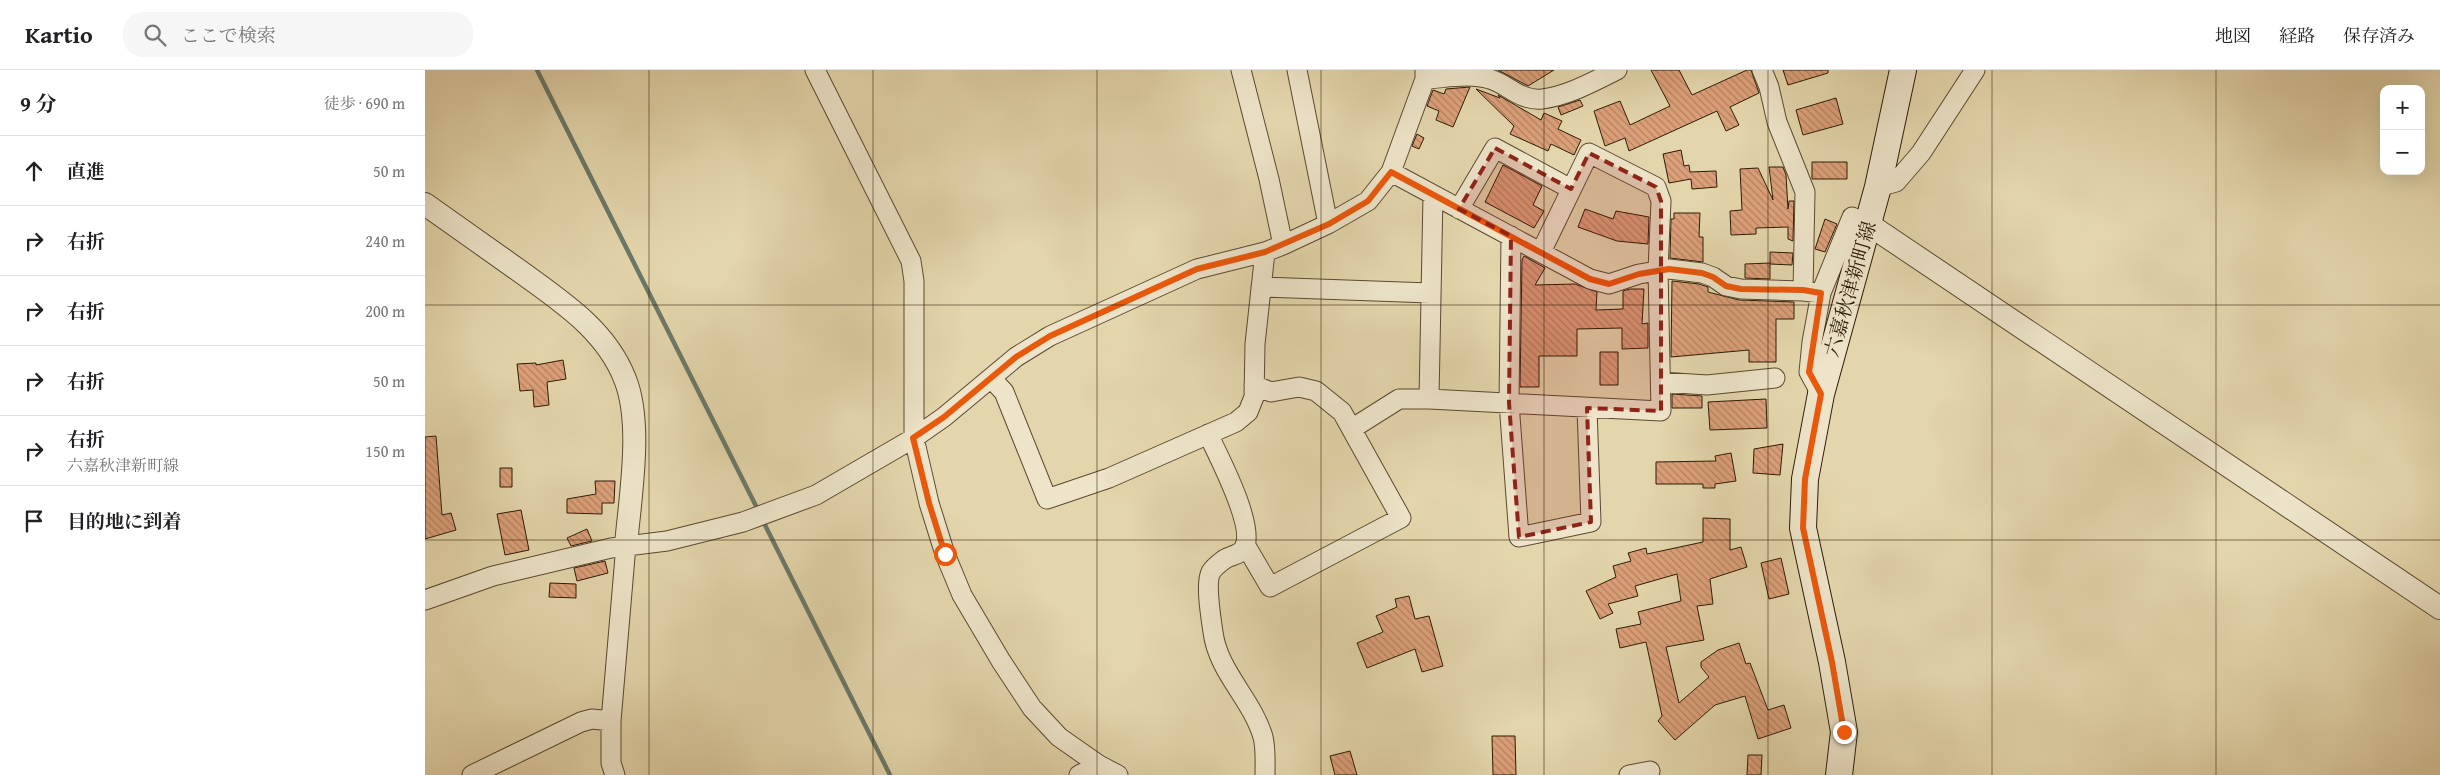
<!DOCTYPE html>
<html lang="ja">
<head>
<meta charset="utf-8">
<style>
  body { margin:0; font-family:"Gentium Book Plus","Noto Serif JP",serif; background:#f6f6f6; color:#202124 }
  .controls { position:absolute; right:15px; top:15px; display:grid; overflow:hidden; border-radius:10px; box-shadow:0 5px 20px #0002 }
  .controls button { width:45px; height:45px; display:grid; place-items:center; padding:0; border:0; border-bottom:1px solid #e0e0e0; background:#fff; color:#202124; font:25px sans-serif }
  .stop { position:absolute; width:15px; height:15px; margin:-11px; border:4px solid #ea580c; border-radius:50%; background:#fff }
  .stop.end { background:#ea580c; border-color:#fff; box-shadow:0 1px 5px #0008 }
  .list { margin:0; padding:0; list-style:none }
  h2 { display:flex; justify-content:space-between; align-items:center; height:65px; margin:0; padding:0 20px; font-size:21px }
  h2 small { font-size:16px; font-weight:400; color:#757577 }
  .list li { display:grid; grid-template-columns:32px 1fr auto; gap:15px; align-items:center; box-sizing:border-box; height:70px; padding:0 20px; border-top:1px solid #e0e0e0 }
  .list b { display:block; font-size:19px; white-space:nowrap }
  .list p { margin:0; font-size:16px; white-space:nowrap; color:#757577 }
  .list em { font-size:16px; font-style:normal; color:#757577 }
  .icon { flex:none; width:28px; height:28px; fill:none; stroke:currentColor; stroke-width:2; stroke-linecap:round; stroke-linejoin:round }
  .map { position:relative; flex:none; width:2015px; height:705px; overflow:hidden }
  header { display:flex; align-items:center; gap:30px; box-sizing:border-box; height:70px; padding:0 25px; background:#fff; border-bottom:1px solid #e0e0e0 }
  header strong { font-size:24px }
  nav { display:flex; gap:28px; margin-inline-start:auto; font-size:18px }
  .search { width:350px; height:45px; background:#f6f6f6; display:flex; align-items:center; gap:12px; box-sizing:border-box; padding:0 18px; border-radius:20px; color:#757577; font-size:19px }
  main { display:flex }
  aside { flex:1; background:#fff }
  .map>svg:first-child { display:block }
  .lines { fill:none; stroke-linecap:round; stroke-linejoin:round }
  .stream { stroke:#6b7968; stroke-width:4.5 }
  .building { fill:url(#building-back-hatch); stroke:#2d1a05 }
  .minor-casing { stroke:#5b492f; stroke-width:21 }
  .tertiary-casing { stroke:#5b492f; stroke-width:24 }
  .secondary-casing { stroke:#2d1a05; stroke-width:28 }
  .minor { stroke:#ede4c9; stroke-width:19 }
  .tertiary { stroke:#ede4c9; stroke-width:22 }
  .secondary { stroke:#ede4c9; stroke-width:26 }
  .route { stroke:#ea580c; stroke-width:6 }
  .marked { fill:#8f2418; fill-opacity:0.2; stroke:#8f2418; stroke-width:4; stroke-dasharray:10 6; stroke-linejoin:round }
  .grid { fill:none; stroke:#2d1a05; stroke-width:1; stroke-opacity:0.55 }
  .labels { text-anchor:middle; stroke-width:4; stroke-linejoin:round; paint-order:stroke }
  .street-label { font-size:20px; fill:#2d1a05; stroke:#ede4c9 }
</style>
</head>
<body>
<header>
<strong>Kartio</strong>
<div class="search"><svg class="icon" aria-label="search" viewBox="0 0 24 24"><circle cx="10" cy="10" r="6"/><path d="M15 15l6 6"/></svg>ここで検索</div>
<nav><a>地図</a><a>経路</a><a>保存済み</a></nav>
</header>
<main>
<aside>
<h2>9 分<small>徒歩 · 690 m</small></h2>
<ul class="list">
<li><svg class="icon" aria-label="ahead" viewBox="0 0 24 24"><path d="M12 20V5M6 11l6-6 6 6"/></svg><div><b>直進</b></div><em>50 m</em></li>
<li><svg class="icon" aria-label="right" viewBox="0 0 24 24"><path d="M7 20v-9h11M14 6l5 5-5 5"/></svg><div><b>右折</b></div><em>240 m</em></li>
<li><svg class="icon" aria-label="right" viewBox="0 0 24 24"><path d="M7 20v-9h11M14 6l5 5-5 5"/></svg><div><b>右折</b></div><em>200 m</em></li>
<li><svg class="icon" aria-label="right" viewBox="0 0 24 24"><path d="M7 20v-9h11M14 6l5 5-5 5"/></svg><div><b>右折</b></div><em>50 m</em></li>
<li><svg class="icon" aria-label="right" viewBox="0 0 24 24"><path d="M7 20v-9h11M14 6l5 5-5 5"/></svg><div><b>右折</b><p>六嘉秋津新町線</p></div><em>150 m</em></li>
<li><svg class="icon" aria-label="arrive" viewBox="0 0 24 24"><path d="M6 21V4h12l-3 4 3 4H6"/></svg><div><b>目的地に到着</b></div></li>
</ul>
</aside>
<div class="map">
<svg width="2015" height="705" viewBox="0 0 2015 705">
  <defs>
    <pattern id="building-back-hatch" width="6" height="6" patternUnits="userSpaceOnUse" patternTransform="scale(1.25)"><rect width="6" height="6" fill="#dda17a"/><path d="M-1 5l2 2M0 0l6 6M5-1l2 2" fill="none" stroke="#b48262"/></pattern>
  </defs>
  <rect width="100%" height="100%" fill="#e4d6ac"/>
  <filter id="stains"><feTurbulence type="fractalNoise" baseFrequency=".004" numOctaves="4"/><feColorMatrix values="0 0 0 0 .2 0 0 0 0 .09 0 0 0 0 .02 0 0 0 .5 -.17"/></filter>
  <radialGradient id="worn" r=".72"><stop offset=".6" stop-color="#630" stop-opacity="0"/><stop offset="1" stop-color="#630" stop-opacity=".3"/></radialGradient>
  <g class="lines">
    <path class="stream" d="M 112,0 L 334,442
      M 337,449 L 465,705"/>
  </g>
  <path class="building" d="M 1073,0 L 1129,0 L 1103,16 Z
    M 1226,0 L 1254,0 L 1267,25 L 1322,0 L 1326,0 L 1334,23 L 1305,37 L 1314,55 L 1301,61 L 1292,41 L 1204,81 L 1200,68 L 1180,76 L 1169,41 L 1195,31 L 1205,55 L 1245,36 Z
    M 1358,0 L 1403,0 L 1403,3 L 1363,15 Z
    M 1045,17 L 1028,57 L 1011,50 L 1014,41 L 1002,36 L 1008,20 L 1019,24 L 1021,19 Z
    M 1051,19 L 1075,28 L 1073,25 L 1116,50 L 1119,43 L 1137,51 L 1133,59 L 1156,70 L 1149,85 L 1126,74 L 1123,81 L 1085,64 L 1089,56 Z
    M 1411,28 L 1418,54 L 1378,65 L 1371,40 Z
    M 1155,30 L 1158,36 L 1136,45 L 1133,37 Z
    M 992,64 L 999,68 L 994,79 L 987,76 Z
    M 1256,80 L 1259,96 L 1264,95 L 1265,102 L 1291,101 L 1292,117 L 1267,119 L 1266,109 L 1244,113 L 1238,84 Z
    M 1387,92 L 1422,92 L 1422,109 L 1387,109 Z
    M 1078,95 L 1117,116 L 1108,135 L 1119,141 L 1109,158 L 1060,132 Z
    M 1344,97 L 1358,97 L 1361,105 L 1363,139 L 1364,131 L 1369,131 L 1368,171 L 1363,169 L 1363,157 L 1331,158 L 1331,164 L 1306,165 L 1305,141 L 1317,140 L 1315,99 L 1333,98 L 1348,130 Z
    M 1160,139 L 1188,149 L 1191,141 L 1224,147 L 1223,174 L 1192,171 L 1153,157 Z
    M 1249,143 L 1275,143 L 1274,167 L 1278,167 L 1278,192 L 1245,188 L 1246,149 L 1249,149 Z
    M 1400,149 L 1412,154 L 1400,182 L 1390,179 Z
    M 1345,182 L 1368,183 L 1367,195 L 1345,194 Z
    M 1099,186 L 1120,198 L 1110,215 L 1150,214 L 1172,222 L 1171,240 L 1198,239 L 1198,221 L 1205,219 L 1219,219 L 1217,254 L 1223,253 L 1223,278 L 1197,279 L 1197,258 L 1152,259 L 1152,286 L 1114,286 L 1114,317 L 1095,317 L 1097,190 Z
    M 1320,194 L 1345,193 L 1345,209 L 1320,208 Z
    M 1247,211 L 1274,214 L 1283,217 L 1283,222 L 1314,230 L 1369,232 L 1369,249 L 1351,249 L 1351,292 L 1324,292 L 1324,280 L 1246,287 Z
    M 1175,282 L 1193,282 L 1193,315 L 1175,315 Z
    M 138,290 L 141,309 L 122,312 L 124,335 L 109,337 L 108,320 L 95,321 L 92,294 L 111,293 L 111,295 Z
    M 1247,324 L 1277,326 L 1277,338 L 1247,338 Z
    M 1341,329 L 1342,358 L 1285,360 L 1283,332 Z
    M 11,366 L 17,445 L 26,443 L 31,460 L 0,469 L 0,367 Z
    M 1358,374 L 1355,405 L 1328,403 L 1329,379 Z
    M 1306,383 L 1311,411 L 1290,414 L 1290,418 L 1278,418 L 1278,414 L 1231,414 L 1231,392 L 1291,391 L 1290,386 Z
    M 75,398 L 87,398 L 87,417 L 75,417 Z
    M 170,411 L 190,411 L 189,433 L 177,433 L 177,444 L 142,443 L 142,429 L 171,424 Z
    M 96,440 L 104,480 L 80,485 L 72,444 Z
    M 1278,448 L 1305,449 L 1305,480 L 1316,477 L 1322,497 L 1285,509 L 1288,534 L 1272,536 L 1279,570 L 1241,577 L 1254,633 L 1284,607 L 1276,597 L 1276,592 L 1293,580 L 1314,573 L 1321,594 L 1325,593 L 1343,640 L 1359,635 L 1366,658 L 1333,669 L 1320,626 L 1290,635 L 1250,670 L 1233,651 L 1237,646 L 1221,572 L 1195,578 L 1191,559 L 1216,554 L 1213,542 L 1256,531 L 1252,504 L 1210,516 L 1213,526 L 1183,534 L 1188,543 L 1175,549 L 1161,521 L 1191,507 L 1188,496 L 1206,491 L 1203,483 L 1221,478 L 1222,484 L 1278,472 Z
    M 162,459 L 167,471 L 146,476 L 142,468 Z
    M 1356,488 L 1364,524 L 1344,529 L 1336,493 Z
    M 180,491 L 183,503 L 152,511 L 149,498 Z
    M 125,513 L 151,514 L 151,528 L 124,527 Z
    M 984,526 L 990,549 L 1004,546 L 1018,596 L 997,602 L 990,579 L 942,598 L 932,573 L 958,562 L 951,546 L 972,537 L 970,529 Z
    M 1067,666 L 1090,666 L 1091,705 L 1068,705 Z
    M 925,681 L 932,705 L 910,705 L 905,686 Z
    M 1323,685 L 1337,685 L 1336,705 L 1322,705 Z"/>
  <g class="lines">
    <defs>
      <path id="minor" d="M 390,0 L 486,191 L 489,211 L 489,368 L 504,433 L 520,484 L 537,525 L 576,591 L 607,638 L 634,667 L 674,695 L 693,705
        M 816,0 L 844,109 L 858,175
        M 872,0 L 903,154
        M 1337,0 L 1344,17 L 1352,52 L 1380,122 L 1378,221
        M 1000,9 C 1021,8 1044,3 1065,9 C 1084,15 1095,31 1117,29 C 1143,26 1169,11 1192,0
        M 966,102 L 1165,209 L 1184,214 L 1214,204 L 1244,199 L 1277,203 L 1288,207 L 1301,216 L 1316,219 L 1378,221 L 1396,223
        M 1453,117 L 1471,112 L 1496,83 L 1550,0
        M 1008,125 L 1004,329 L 1236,341 L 1233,200 L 1236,131 L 1231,117 L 1164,83 L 1116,182
        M 1034,139 L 1070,78 L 1146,119
        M 1086,166 L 1084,333 L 1094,467 L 1166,452 L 1162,338
        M 836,217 L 1005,223
        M 566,308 L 579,322 L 622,429 L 684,408 L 811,352 L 823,342 L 829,327 L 830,274 L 840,182
        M 1236,312 L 1282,315 L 1350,308
        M 1396,324 L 1384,302 L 1387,272 L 1396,223 L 1427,147 L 1443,154
        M 928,358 L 974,329 L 1004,329
        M 783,364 C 793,385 831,457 819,478 C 815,485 807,485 800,489 C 796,492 789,497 786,502 C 780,513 786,548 788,562 C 793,602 827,629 838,667 C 841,679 840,693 840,705
        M 821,476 L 845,517 L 976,448 L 917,342 L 891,321 L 874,317 L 846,322 L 829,315
        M 0,530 L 68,506 L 186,478 L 242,471 L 318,452 L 391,425 L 489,368 L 519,347 L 591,287 L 625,266 L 772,199 L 840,182 L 858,175 L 903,154 L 943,131 L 966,102 L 1000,9 L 1000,0
        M 47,705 L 156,652 L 167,649 L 186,651
        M 190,705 L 186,693 L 186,651 L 201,475
        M 654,705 L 674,695
        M 1204,705 L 1225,701"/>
      <path id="tertiary" d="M 0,134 C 32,157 64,179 96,202 C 137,232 181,260 200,309 C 218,354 205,427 201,475
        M 1443,154 L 2015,538"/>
      <path id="secondary" d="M 1414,705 L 1419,662 L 1407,592 L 1378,458 L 1380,409 L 1396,324 L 1453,117 L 1478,0"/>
    </defs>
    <use href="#minor" class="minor-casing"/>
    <use href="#tertiary" class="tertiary-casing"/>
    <use href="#secondary" class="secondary-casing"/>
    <use href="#minor" class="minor"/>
    <use href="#tertiary" class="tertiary"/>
    <use href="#secondary" class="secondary"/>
  </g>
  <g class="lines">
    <path class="route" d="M 520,484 L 504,433 L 488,368 L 519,347 L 591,287 L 625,266 L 772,199 L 840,182 L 904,154 L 943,131 L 966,102 L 1165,209 L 1184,214 L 1214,204 L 1244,199 L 1277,203 L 1288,207 L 1301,216 L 1316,219 L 1378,220 L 1396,223 L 1384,302 L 1396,324 L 1380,409 L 1378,458 L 1407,592 L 1419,662"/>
  </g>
  <path class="marked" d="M 1070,78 L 1146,119 L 1164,83 L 1231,117 L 1236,131 L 1236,341 L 1162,338 L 1166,452 L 1094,467 L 1084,333 L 1086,166 L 1034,139 Z"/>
  <path class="grid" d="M 224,0 L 224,705M 448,0 L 448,705M 672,0 L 672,705M 896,0 L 896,705M 1119,0 L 1119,705M 1343,0 L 1343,705M 1567,0 L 1567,705M 1791,0 L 1791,705M 0,235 L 2015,235M 0,470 L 2015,470"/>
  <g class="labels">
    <g class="street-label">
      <text transform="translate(1425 219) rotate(-74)" y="7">六嘉秋津新町線</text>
    </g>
  </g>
  <rect width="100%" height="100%" filter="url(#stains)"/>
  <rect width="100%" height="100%" fill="url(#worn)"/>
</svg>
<div class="controls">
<button>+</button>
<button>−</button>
</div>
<div class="stop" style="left:520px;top:484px"></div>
<div class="stop end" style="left:1419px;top:662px"></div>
</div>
</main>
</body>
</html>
